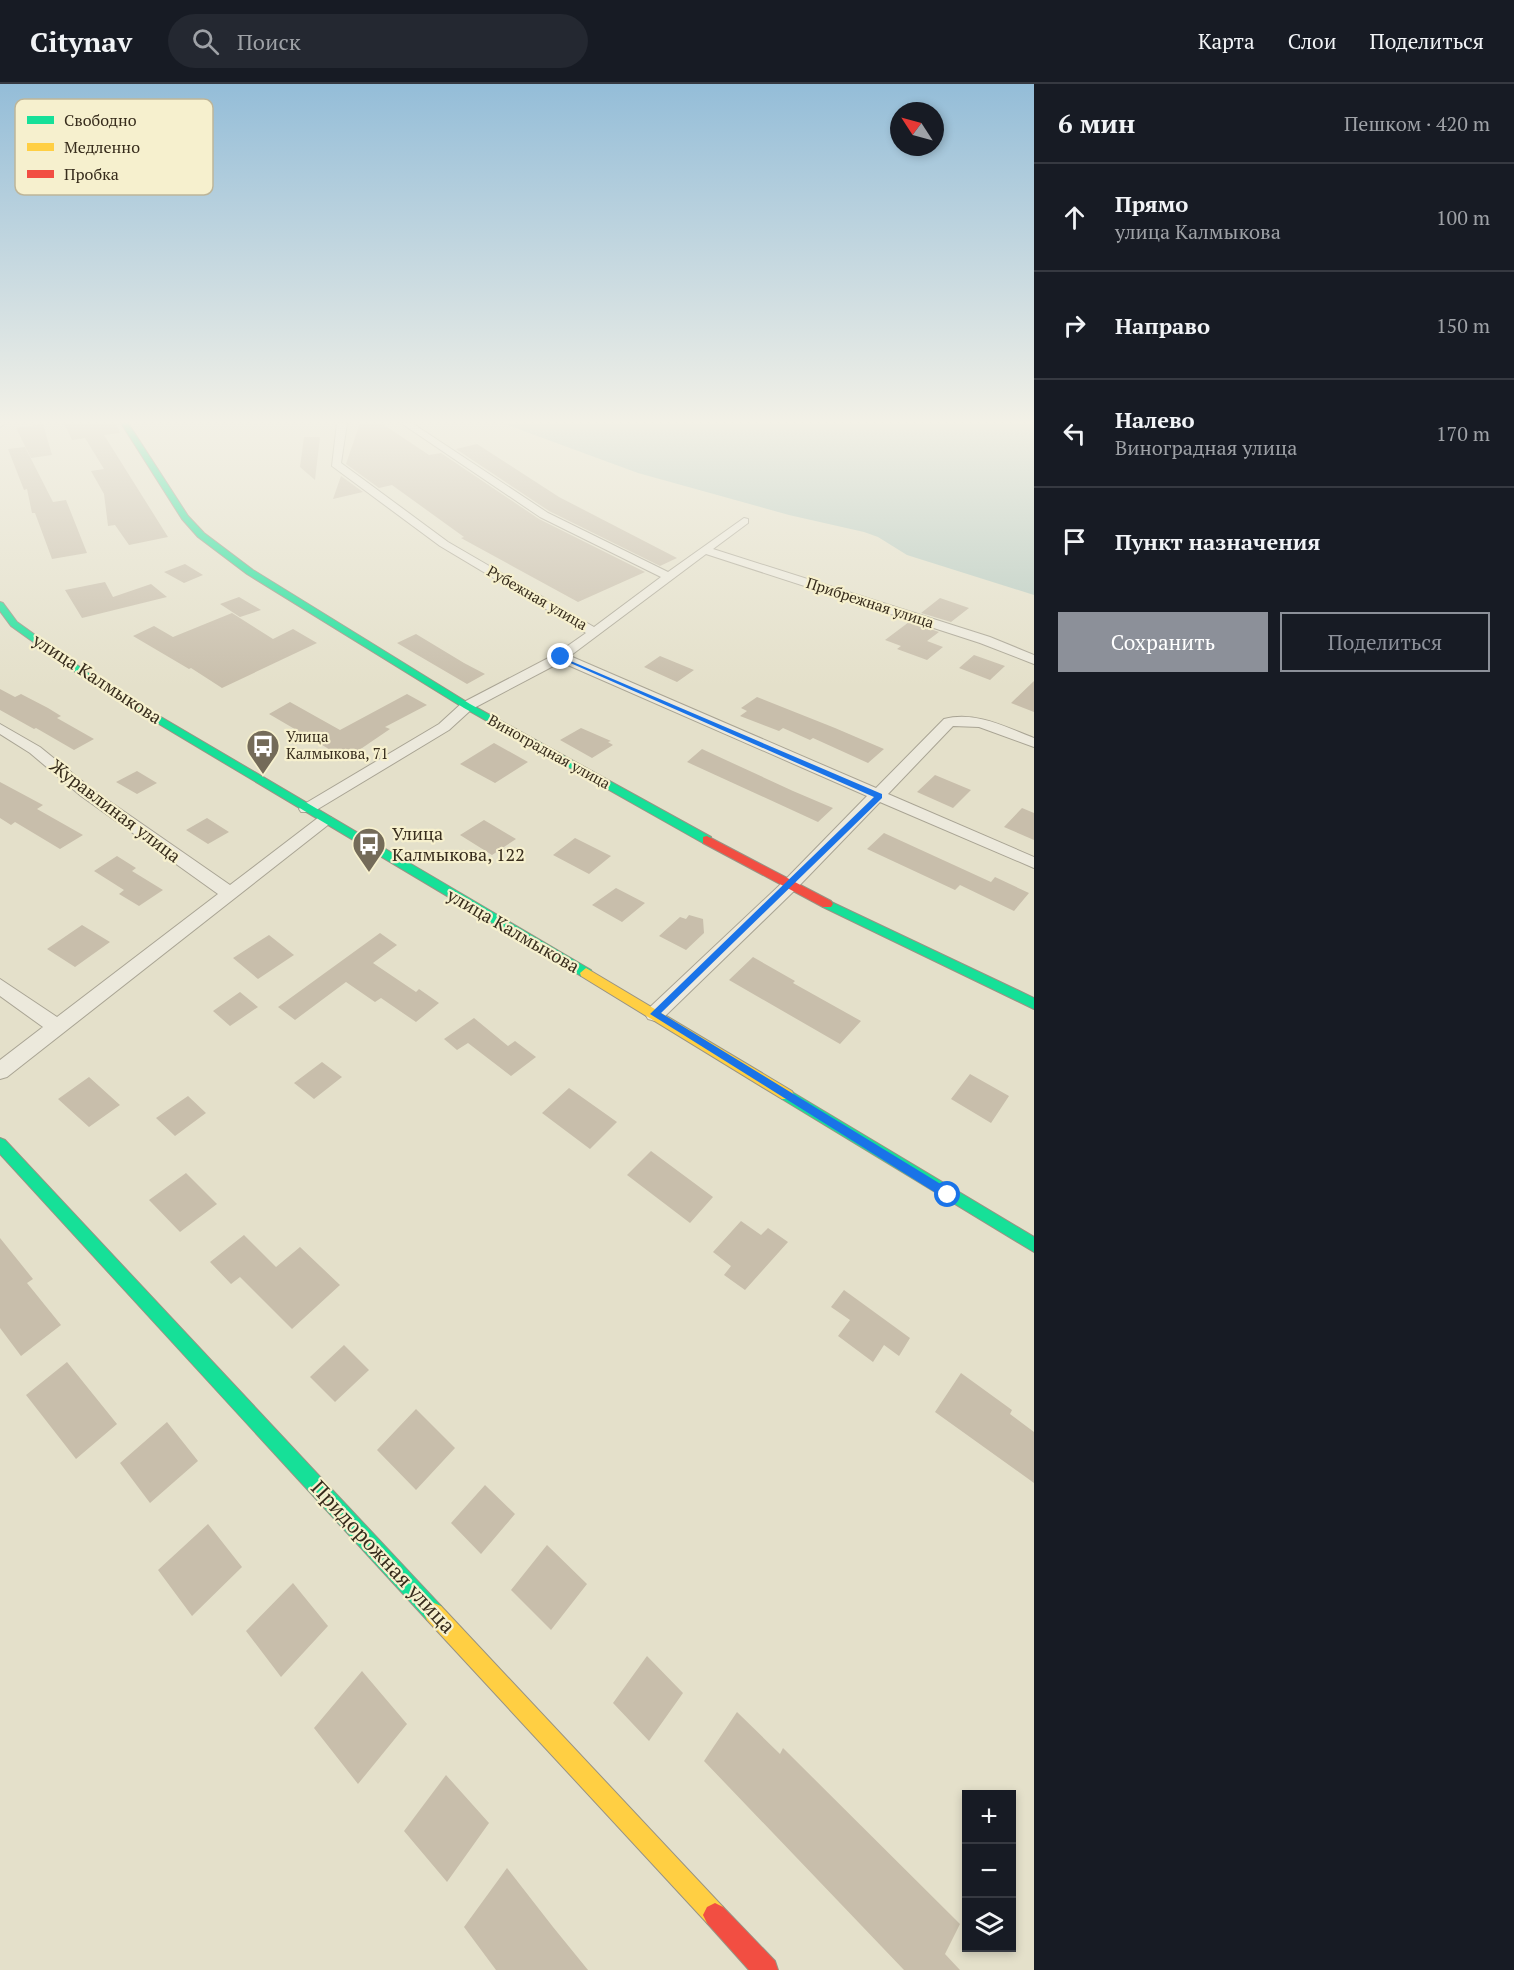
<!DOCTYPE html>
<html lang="ru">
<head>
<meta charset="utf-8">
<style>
  body { margin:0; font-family:"PT Serif",serif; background:#242831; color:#f1f3f6 }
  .controls { position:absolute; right:18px; bottom:18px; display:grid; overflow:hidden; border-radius:0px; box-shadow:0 3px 9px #0003 }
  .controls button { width:54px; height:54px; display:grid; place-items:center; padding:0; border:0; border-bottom:2px solid #363941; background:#171b24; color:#f1f3f6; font:30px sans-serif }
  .compass { position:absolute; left:890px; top:18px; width:54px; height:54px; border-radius:50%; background:#171b24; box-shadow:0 3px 9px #0003; rotate:306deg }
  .stop { position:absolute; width:18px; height:18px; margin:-14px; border:4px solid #1a73e8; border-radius:50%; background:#fff }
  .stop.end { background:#1a73e8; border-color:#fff; box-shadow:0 2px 6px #0008 }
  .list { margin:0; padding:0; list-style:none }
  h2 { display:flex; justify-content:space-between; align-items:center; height:78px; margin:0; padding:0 24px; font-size:26px }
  h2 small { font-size:20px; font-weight:400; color:#9ea1a6 }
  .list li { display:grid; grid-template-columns:39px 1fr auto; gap:18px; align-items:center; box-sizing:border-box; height:108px; padding:0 24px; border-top:2px solid #363941 }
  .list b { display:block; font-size:22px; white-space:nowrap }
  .list p { margin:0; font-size:20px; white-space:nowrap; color:#9ea1a6 }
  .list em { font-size:20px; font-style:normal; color:#9ea1a6 }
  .actions { display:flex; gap:12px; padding:18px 24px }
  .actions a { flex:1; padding:14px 0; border:2px solid #8c9099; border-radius:0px; text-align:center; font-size:21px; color:#8c9099 }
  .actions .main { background:#8c9099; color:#fff }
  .icon { flex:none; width:33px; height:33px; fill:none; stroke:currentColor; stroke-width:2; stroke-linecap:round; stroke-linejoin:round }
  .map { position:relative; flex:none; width:1034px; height:1886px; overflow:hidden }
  header { display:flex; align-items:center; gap:36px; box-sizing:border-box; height:84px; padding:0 30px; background:#171b24; border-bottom:2px solid #363941 }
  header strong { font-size:28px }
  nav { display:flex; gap:33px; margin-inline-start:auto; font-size:21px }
  .search { width:420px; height:54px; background:#242831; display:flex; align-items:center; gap:15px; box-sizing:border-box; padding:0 21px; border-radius:33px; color:#9ea1a6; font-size:22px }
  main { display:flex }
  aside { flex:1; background:#171b24 }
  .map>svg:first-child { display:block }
  .water { fill:#b6cac0 }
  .building { fill:#c8beab }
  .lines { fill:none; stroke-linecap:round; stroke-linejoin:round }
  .street-casing { stroke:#a9a494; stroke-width:2 }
  .fast-casing { stroke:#989384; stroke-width:2 }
  .slow-casing { stroke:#989384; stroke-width:2 }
  .jam-casing { stroke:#989384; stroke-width:2 }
  .street { fill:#ece9dc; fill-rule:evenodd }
  .fast { fill:#16e098; fill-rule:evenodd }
  .slow { fill:#ffcf43; fill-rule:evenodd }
  .jam { fill:#f24e42; fill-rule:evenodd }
  .route { fill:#1a73e8 }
  .labels { text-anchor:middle; stroke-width:4.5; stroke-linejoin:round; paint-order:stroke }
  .far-street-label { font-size:15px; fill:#372c1c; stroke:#f6f0ce }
  .far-poi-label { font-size:15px; fill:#372c1c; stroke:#f6f0ce; text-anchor:start }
  .street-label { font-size:18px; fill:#372c1c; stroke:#f6f0ce }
  .poi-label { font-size:18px; fill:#372c1c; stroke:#f6f0ce; text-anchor:start }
  .near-street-label { font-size:21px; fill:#372c1c; stroke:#f6f0ce }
  .key { fill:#f6f0ce; stroke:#bdb599; stroke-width:1.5 }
  .key-label { font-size:16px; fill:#372c1c }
</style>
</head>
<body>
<header>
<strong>Citynav</strong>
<div class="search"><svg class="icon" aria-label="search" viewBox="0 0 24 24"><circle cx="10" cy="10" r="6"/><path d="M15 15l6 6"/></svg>Поиск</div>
<nav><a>Карта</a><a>Слои</a><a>Поделиться</a></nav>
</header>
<main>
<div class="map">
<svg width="1034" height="1886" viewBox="0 0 1034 1886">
  <rect width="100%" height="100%" fill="#e4e0ca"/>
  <path class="water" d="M 502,339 L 1034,339 L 1034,511 L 907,471 L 878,453 L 864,448 L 789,431 L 638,389 Z"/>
  <path class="building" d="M 64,339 L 116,339 L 120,349 L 104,351 L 168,453 L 129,461 L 115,441 L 108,442 L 104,410 L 91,387 L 104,385 L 85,354 L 72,356 Z
    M 360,339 L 381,339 L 429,371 L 441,369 L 539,435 L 645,488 L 578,518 L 461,454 L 464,453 L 392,401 L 379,404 L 346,380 Z
    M 43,340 L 52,371 L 31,374 L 16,344 Z
    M 304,353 L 320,353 L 315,396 L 300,383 Z
    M 477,360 L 559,413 L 677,474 L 660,482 L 549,427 L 456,365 Z
    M 25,363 L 53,418 L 66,416 L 87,469 L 52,475 L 35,429 L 32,429 L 27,405 L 24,406 L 8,365 Z
    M 341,392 L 363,408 L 333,415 Z
    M 185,480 L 203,491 L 184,499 L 164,488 Z
    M 105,498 L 113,513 L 151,500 L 167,513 L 82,534 L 65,506 Z
    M 239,513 L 261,526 L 240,533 L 220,520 Z
    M 940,514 L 969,524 L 951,538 L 921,529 Z
    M 232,529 L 273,555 L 293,545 L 317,559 L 222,604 L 191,584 L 189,585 L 133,552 L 154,542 L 173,553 Z
    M 909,538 L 939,548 L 927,557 L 943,563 L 927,576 L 897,565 L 901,562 L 885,556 Z
    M 416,550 L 464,579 L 485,590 L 467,600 L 397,559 Z
    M 974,571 L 1005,582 L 990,596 L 959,584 Z
    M 660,572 L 694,586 L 677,598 L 644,583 Z
    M 1034,597 L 1034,628 L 1011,619 Z
    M 0,605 L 15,613 L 21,610 L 48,624 L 61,632 L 57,634 L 94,655 L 74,666 L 36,644 L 34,645 L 0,626 Z
    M 407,610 L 427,621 L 385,643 L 390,645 L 346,675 L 269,630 L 290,618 L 340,646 Z
    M 757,613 L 835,644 L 884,665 L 868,679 L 813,654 L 810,656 L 783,644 L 779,647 L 740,632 L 747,627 L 741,624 Z
    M 581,644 L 611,657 L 608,658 L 613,661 L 592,674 L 560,656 Z
    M 494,659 L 528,678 L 495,699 L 460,680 Z
    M 702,665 L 793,707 L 833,724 L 818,738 L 687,678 Z
    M 137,687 L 157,699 L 137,710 L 116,698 Z
    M 935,691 L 971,706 L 953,724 L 917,708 Z
    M 0,698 L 43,721 L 37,725 L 83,751 L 60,765 L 15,738 L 11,741 L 0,734 Z
    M 1022,724 L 1034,729 L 1034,756 L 1004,743 Z
    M 207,734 L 229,748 L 208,760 L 186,746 Z
    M 484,736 L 516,755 L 492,771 L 460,751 Z
    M 884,749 L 991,798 L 995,793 L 1029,809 L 1014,827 L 960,801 L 955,806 L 867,765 Z
    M 575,754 L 611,772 L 589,790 L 553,771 Z
    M 117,772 L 136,784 L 132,787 L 163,806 L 139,822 L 119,810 L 124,806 L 94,787 Z
    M 616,804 L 645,819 L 622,838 L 592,821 Z
    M 689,831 L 703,835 L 704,849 L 686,866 L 659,852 L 680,833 L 686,835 Z
    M 82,841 L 110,858 L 75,883 L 47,865 Z
    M 380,849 L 397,861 L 373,879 L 416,908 L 419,905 L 439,919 L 416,938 L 381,914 L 375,918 L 346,898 L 295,936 L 278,923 Z
    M 269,851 L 294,871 L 258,895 L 233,874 Z
    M 753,873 L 795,897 L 793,899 L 861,937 L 840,960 L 729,896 Z
    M 240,908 L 258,923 L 230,942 L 213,927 Z
    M 474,934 L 508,962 L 515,957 L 536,973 L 511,992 L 468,959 L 457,966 L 444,955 Z
    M 322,978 L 342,993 L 314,1015 L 294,999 Z
    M 970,990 L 1009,1012 L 991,1039 L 951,1015 Z
    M 89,993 L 120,1021 L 89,1043 L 58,1015 Z
    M 569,1004 L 617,1038 L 590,1065 L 542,1029 Z
    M 188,1012 L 206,1029 L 175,1052 L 156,1034 Z
    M 651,1067 L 713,1113 L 690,1139 L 627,1091 Z
    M 186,1089 L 217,1120 L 180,1148 L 149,1116 Z
    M 741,1137 L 761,1151 L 768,1144 L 788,1158 L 745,1206 L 724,1191 L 731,1182 L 713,1168 Z
    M 244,1151 L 276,1183 L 300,1163 L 340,1201 L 292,1245 L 240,1193 L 231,1200 L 210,1178 Z
    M 0,1154 L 33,1195 L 27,1199 L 61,1241 L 21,1272 L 0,1244 Z
    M 844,1206 L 910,1254 L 899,1272 L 884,1261 L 873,1278 L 838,1252 L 850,1236 L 831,1223 Z
    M 344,1261 L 369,1286 L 335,1318 L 310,1293 Z
    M 67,1278 L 117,1340 L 76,1375 L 26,1311 Z
    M 961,1289 L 1012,1326 L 1010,1330 L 1034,1348 L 1034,1399 L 935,1328 Z
    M 416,1325 L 455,1364 L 416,1406 L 377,1366 Z
    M 167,1338 L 198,1377 L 150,1419 L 120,1379 Z
    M 485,1401 L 515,1430 L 481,1470 L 451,1439 Z
    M 208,1440 L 242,1483 L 192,1532 L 158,1486 Z
    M 547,1461 L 587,1500 L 551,1546 L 511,1506 Z
    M 293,1499 L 328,1542 L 281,1593 L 246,1547 Z
    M 647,1572 L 683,1609 L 649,1657 L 613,1619 Z
    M 362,1587 L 407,1640 L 358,1700 L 314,1644 Z
    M 737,1628 L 780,1670 L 783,1664 L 960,1840 L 945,1870 L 960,1886 L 904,1886 L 704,1677 Z
    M 446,1691 L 489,1739 L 447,1798 L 404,1747 Z
    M 507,1784 L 553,1843 L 588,1886 L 496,1886 L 464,1843 Z"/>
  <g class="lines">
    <defs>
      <path id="street" d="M 0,339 L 6,339 L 0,343 Z
        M 337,339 L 347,339 L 341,379 L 448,458 L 594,543 L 661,493 L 540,433 L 401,339 L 412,339 L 548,429 L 668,488 L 744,434 L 748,435 L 748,439 L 713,465 L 990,553 L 1034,571 L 1034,580 L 980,559 L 706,470 L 570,572 L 876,704 L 944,635 C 976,627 1005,643 1034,654 L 1034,663 L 979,643 L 953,642 L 888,710 L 1034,773 L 1034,784 L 880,718 L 795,806 L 662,935 L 655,937 L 648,935 L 645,930 L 648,925 L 783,798 L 867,712 L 561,578 L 472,625 L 449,646 L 313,728 L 301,728 L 299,725 L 301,722 L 439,640 L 462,619 L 556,570 L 586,549 L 440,462 L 332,382 Z
        M 0,640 L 40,663 L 93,706 L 230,801 L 319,733 L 331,733 L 333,737 L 7,993 L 0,995 L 0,976 L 43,943 L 0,912 L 0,895 L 57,933 L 218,810 L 81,712 L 30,669 L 0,650 Z"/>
      <path id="fast" d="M 121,339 L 128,339 L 188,432 L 204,449 L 253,486 L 470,620 L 711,753 L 711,759 L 703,759 L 464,624 L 247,490 L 198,453 L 182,435 Z
        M 0,518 L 3,519 L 17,538 L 98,596 L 591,886 L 592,889 L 591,892 L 581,892 L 92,600 L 11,542 L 0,527 Z
        M 827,816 L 1034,914 L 1034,925 L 823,823 L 821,820 Z
        M 787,1005 L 1034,1153 L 1034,1168 L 782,1015 L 780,1011 L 782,1007 Z
        M 0,1054 L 5,1056 L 441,1522 L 444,1529 L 441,1536 L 434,1539 L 427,1536 L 0,1070 Z"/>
      <path id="slow" d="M 586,884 L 792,1007 L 794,1011 L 792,1015 L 782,1015 L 581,892 L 580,889 Z
        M 434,1519 L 441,1522 L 723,1823 L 727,1831 L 723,1839 L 715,1843 L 707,1839 L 427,1536 L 424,1529 L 427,1522 Z"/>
      <path id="jam" d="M 707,752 L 831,817 L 833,820 L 831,823 L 823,823 L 703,759 L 703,753 Z
        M 715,1819 L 723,1823 L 775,1877 L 778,1886 L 749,1886 L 707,1839 L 703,1831 L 707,1823 Z"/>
    </defs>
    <use href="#street" class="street-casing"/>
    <use href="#fast" class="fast-casing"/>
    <use href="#slow" class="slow-casing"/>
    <use href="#jam" class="jam-casing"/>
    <use href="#street" class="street"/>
    <use href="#fast" class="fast"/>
    <use href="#slow" class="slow"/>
    <use href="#jam" class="jam"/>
  </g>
  <linearGradient id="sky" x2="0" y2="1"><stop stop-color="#94bdd8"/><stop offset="0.56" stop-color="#f3f1e7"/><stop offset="1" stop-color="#f3f1e7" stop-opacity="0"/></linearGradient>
  <rect width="1034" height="604" fill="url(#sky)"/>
  <path class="route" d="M 559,572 L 882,710 L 882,714 L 661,929 L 952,1107 L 952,1114 L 944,1114 L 650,930 L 874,713 L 559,574 Z"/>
  <defs>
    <symbol id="bus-pin" viewBox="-11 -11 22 30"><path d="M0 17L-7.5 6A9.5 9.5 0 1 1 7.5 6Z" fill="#746b59" stroke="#f6f0ce"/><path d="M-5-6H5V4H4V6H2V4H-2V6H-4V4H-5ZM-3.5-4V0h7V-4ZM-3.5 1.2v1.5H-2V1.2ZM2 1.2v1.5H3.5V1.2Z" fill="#fff"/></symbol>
  </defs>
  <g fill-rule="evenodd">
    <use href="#bus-pin" x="244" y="643" width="38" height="52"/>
    <use href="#bus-pin" x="350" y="741" width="38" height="52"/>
  </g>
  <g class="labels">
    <g class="far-street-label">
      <text transform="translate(537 514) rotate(30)" y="5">Рубежная улица</text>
      <text transform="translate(870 519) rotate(18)" y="5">Прибрежная улица</text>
      <text transform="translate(549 668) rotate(29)" y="5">Виноградная улица</text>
    </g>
    <g class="far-poi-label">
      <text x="286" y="658">Улица<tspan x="286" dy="17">Калмыкова, 71</tspan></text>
    </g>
    <g class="street-label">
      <text transform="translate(97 595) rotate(33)" y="6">улица Калмыкова</text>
      <text transform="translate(115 727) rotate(37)" y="6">Журавлиная улица</text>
      <text transform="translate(513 847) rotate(30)" y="6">улица Калмыкова</text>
    </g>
    <g class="poi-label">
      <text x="392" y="756">Улица<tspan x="392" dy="21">Калмыкова, 122</tspan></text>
    </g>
    <g class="near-street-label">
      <text transform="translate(383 1473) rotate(47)" y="7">Придорожная улица</text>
    </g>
  </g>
  <rect x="15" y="15" width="198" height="96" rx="9" class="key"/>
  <rect x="27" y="32" width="27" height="8" fill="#16e098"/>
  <rect x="27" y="59" width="27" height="8" fill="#ffcf43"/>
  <rect x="27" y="86" width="27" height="8" fill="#f24e42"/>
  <g class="key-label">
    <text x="64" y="42">Свободно</text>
    <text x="64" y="69">Медленно</text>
    <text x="64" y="96">Пробка</text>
  </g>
</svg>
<div class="controls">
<button>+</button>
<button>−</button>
<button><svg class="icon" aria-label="layers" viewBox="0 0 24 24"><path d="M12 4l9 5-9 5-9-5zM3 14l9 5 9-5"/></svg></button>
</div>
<svg class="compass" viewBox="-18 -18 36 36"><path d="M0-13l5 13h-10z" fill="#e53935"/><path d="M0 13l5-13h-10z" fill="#9ea1a6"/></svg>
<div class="stop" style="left:948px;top:1111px"></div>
<div class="stop end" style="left:561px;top:573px"></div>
</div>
<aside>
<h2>6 мин<small>Пешком · 420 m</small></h2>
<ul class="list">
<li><svg class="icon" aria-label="ahead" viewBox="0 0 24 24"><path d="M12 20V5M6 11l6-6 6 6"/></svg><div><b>Прямо</b><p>улица Калмыкова</p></div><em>100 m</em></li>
<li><svg class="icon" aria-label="right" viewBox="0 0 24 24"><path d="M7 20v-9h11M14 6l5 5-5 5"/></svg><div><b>Направо</b></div><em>150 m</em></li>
<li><svg class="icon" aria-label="left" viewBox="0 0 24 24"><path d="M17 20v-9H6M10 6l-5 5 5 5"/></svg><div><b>Налево</b><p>Виноградная улица</p></div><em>170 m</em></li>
<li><svg class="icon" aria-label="arrive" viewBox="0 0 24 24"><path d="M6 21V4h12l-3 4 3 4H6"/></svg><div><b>Пункт назначения</b></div></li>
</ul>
<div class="actions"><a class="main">Сохранить</a><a>Поделиться</a></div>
</aside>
</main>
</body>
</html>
